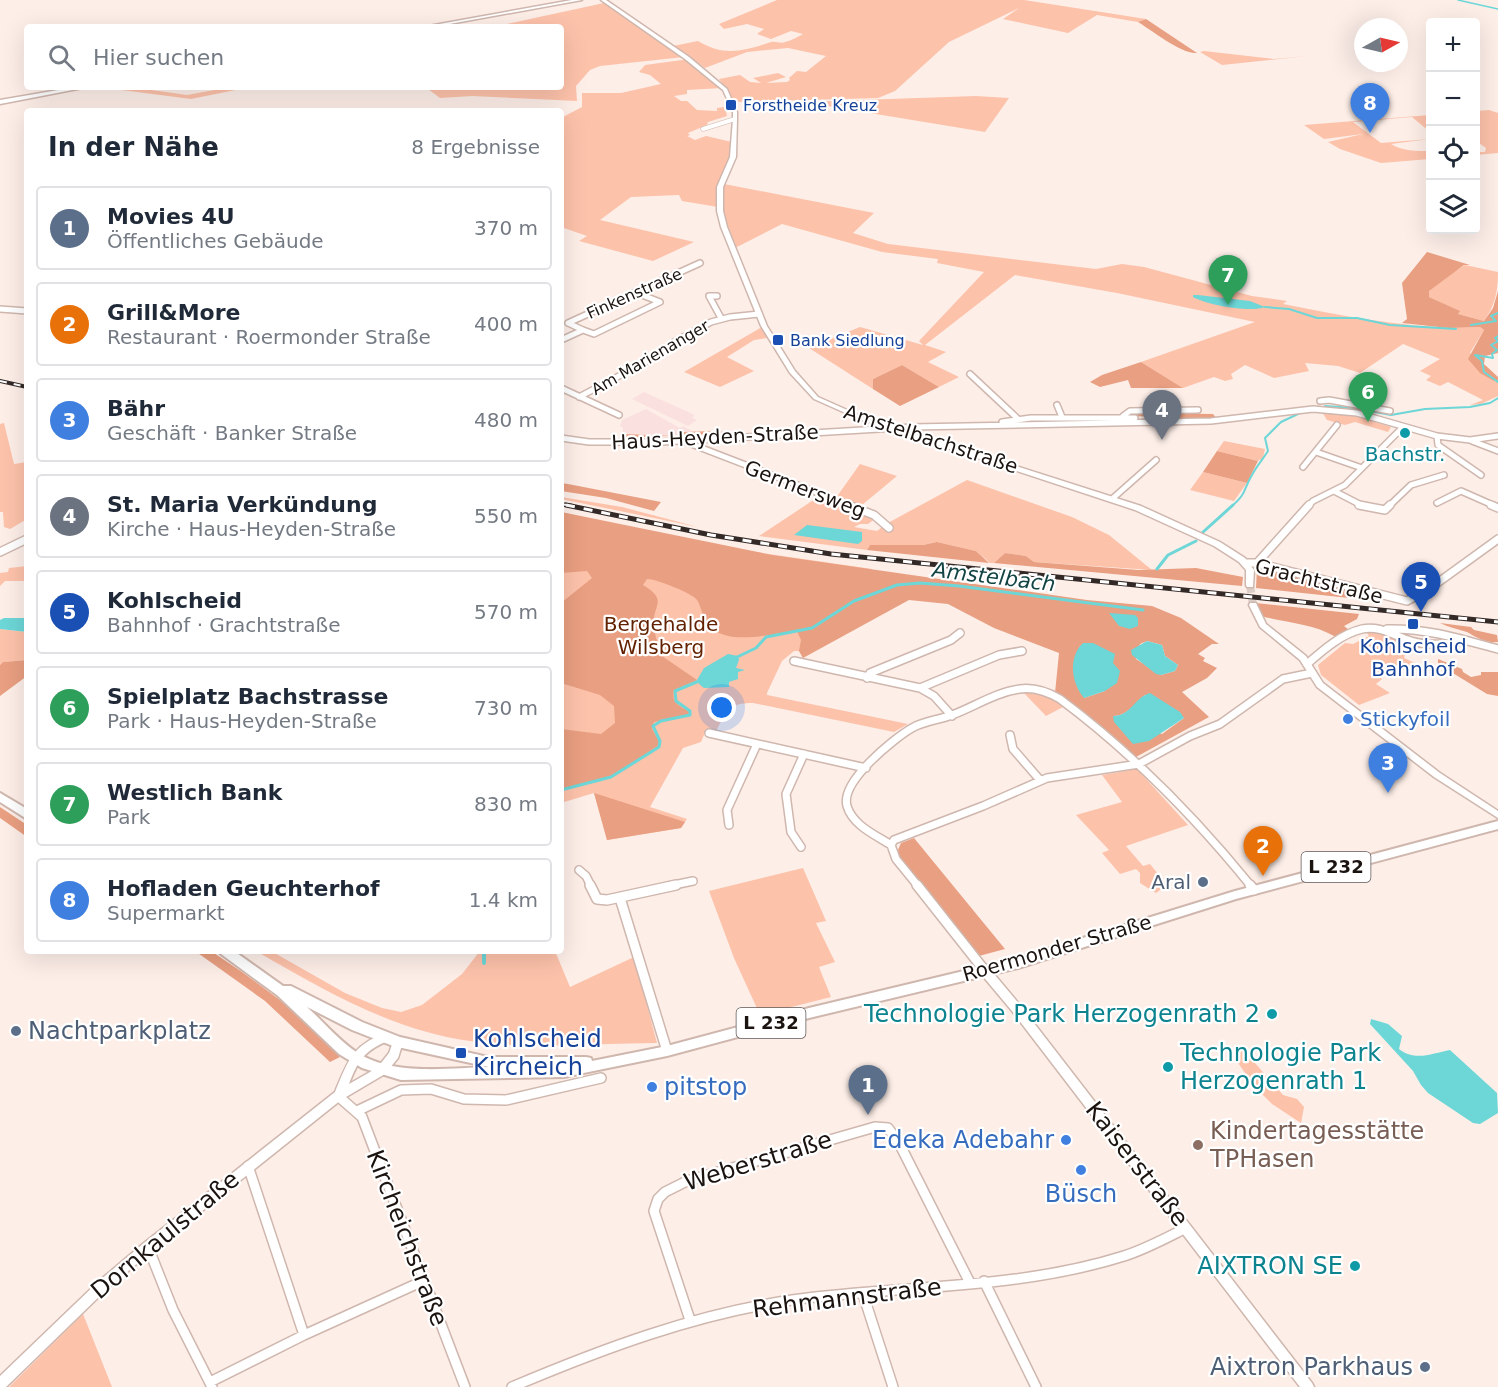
<!DOCTYPE html>
<html lang="de">
<head>
<meta charset="utf-8">
<style>
  body { margin:0; font-family:"DejaVu Sans",sans-serif; background:#f6f6f7; color:#1f2937 }
  .controls { position:absolute; right:18px; top:18px; display:grid; overflow:hidden; border-radius:6px; box-shadow:0 6px 24px #0002 }
  .controls button { width:54px; height:54px; display:grid; place-items:center; padding:0; border:0; border-bottom:2px solid #e0e1e3; background:#fff; color:#1f2937; font:30px sans-serif }
  .compass { position:absolute; left:1354px; top:18px; width:54px; height:54px; border-radius:50%; background:#fff; box-shadow:0 6px 24px #0002; rotate:82deg }
  .you { position:absolute; left:722px; top:708px; width:21px; height:21px; margin:-15px; border:4px solid #fff; border-radius:50%; background:#1a73e8; box-shadow:0 0 0 9px #1a73e833 }
  .badge { display:grid; place-items:center; width:39px; height:39px; border-radius:50%; background:#db2777; color:#fff; font-size:20px; font-weight:700 }
  .pin { position:absolute; translate:-50% -50px; filter:drop-shadow(0 2px 3px #0008) }
  .pin::after { content:''; position:absolute; top:32px; width:21px; height:18px; background:inherit; clip-path:polygon(0 0,100% 0,50% 100%) }
  .list { margin:0; padding:0; list-style:none }
  h2 { display:flex; justify-content:space-between; align-items:center; height:78px; margin:0; padding:0 24px; font-size:26px }
  h2 small { font-size:20px; font-weight:400; color:#747a83 }
  .list li { display:grid; grid-template-columns:39px 1fr auto; gap:18px; align-items:center; box-sizing:border-box; height:84px; margin:0 12px 12px; padding:0 12px; border:2px solid #e0e1e3; border-radius:6px }
  .list b { display:block; font-size:22px; white-space:nowrap }
  .list p { margin:0; font-size:20px; white-space:nowrap; color:#747a83 }
  .list em { font-size:20px; font-style:normal; color:#747a83 }
  .icon { flex:none; width:33px; height:33px; fill:none; stroke:currentColor; stroke-width:2; stroke-linecap:round; stroke-linejoin:round }
  .map { position:relative; flex:none; width:1498px; height:1387px; overflow:hidden }
  .search { position:absolute; background:#fff; box-shadow:0 6px 24px #0002; left:24px; top:24px; width:540px; height:66px; display:flex; align-items:center; gap:15px; box-sizing:border-box; padding:0 21px; border-radius:6px; color:#747a83; font-size:22px }
  .panel { position:absolute; background:#fff; box-shadow:0 6px 24px #0002; left:24px; top:108px; width:540px; height:846px; border-radius:6px }
  .map>svg:first-child { display:block }
  .education { fill:#fbe0e0 }
  .green { fill:#fdc2aa }
  .forest { fill:#e99f81; fill-rule:evenodd }
  .water { fill:#6dd6d7 }
  .lines { fill:none; stroke-linecap:round; stroke-linejoin:round }
  .stream-far3 { stroke:#6dd6d7; stroke-width:1.5 }
  .stream-far2 { stroke:#6dd6d7; stroke-width:2 }
  .stream-far1 { stroke:#6dd6d7; stroke-width:3 }
  .stream { stroke:#6dd6d7; stroke-width:4 }
  .tertiary-tunnel { stroke:#dbcdc8; stroke-width:8; stroke-dasharray:8 4; stroke-linecap:butt }
  .minor-far3-casing { stroke:#cfb7ae; stroke-width:5 }
  .minor-far2-casing { stroke:#cfb7ae; stroke-width:8 }
  .minor-far1-casing { stroke:#cfb7ae; stroke-width:10 }
  .minor-casing { stroke:#cfb7ae; stroke-width:12 }
  .tertiary-casing { stroke:#cfb7ae; stroke-width:3 }
  .secondary-casing { stroke:#cfb7ae; stroke-width:3 }
  .primary-casing { stroke:#cfb7ae; stroke-width:4 }
  .minor-far3 { stroke:#fff; stroke-width:4 }
  .minor-far2 { stroke:#fff; stroke-width:5 }
  .minor-far1 { stroke:#fff; stroke-width:7 }
  .minor { stroke:#fff; stroke-width:9 }
  .tertiary { fill:#fff; fill-rule:evenodd }
  .secondary { fill:#fff; fill-rule:evenodd }
  .primary { fill:#fff; fill-rule:evenodd }
  .rail-far1-casing { stroke:#332a27; stroke-width:4 }
  .rail-casing { stroke:#332a27; stroke-width:5 }
  .rail-far1 { stroke:#fff; stroke-width:2; stroke-dasharray:7; stroke-linecap:butt }
  .rail { stroke:#fff; stroke-width:3; stroke-dasharray:9; stroke-linecap:butt }
  .transit-dot { fill:#1a4fb4; stroke:#fff; stroke-width:2 }
  .culture-dot { fill:#0f9aa8; stroke:#fff; stroke-width:2 }
  .shop-dot { fill:#3f7fe0; stroke:#fff; stroke-width:2 }
  .service-dot { fill:#5c6f8a; stroke:#fff; stroke-width:2 }
  .education-dot { fill:#8d6e63; stroke:#fff; stroke-width:2 }
  .labels { text-anchor:middle; stroke-width:4.5; stroke-linejoin:round; paint-order:stroke }
  .far-transit-label { font-size:16px; fill:#164399; stroke:#fff; text-anchor:start }
  .far-street-label { font-size:16px; fill:#1b1310; stroke:#fff }
  .shield { fill:#fff; stroke:#5f5a58; stroke-width:1.5 }
  .shield-label { font-size:18px; font-weight:bold; fill:#1b1310 }
  .street-label { font-size:20px; fill:#1b1310; stroke:#fff }
  .culture-label { font-size:20px; fill:#0d838f; stroke:#fff }
  .park-label { font-size:20px; fill:#622201; stroke:#fff }
  .transit-label { font-size:20px; fill:#164399; stroke:#fff }
  .shop-label { font-size:20px; fill:#366cbe; stroke:#fff; text-anchor:start }
  .service-label { font-size:20px; fill:#4e5e75; stroke:#fff; text-anchor:end }
  .water-label { font-size:21px; font-style:italic; fill:#134444; stroke:#fff }
  .near-culture-label { font-size:24px; fill:#0d838f; stroke:#fff; text-anchor:end }
  .near-service-label { font-size:24px; fill:#4e5e75; stroke:#fff; text-anchor:start }
  .near-transit-label { font-size:24px; fill:#164399; stroke:#fff; text-anchor:start }
  .near-shop-label { font-size:24px; fill:#366cbe; stroke:#fff; text-anchor:start }
  .near-education-label { font-size:24px; fill:#785e54; stroke:#fff; text-anchor:start }
  .near-street-label { font-size:24px; fill:#1b1310; stroke:#fff }
</style>
</head>
<body>
<div class="map">
<svg width="1498" height="1387" viewBox="0 0 1498 1387">
  <rect width="100%" height="100%" fill="#fdeee8"/>
  <path class="education" d="M 644,392 L 695,415 L 692,418 L 697,420 L 688,426 L 632,399 Z
    M 646,409 L 680,428 L 683,426 L 692,431 L 713,431 L 685,432 L 674,436 L 623,434 L 623,428 L 620,426 L 622,420 Z"/>
  <path class="green" d="M 777,0 L 1024,0 L 1146,19 L 1138,22 L 1097,15 L 1068,33 L 1003,19 L 1019,8 L 949,42 L 895,91 L 878,98 L 735,102 L 719,79 L 740,75 L 750,82 L 761,83 L 753,78 L 778,73 L 786,77 L 766,83 L 787,82 L 790,80 L 789,78 L 797,71 L 806,72 L 826,56 L 788,48 L 747,52 L 705,68 L 673,46 L 698,41 C 724,57 744,51 771,42 C 776,41 781,44 785,42 C 791,41 797,37 803,34 L 791,31 L 771,39 L 757,34 L 764,29 L 747,24 L 724,29 L 719,24 Z
    M 604,3 L 684,57 L 600,66 L 590,70 L 576,86 L 577,101 L 472,96 L 440,98 L 428,89 L 437,87 L 561,87 L 561,27 L 511,27 L 507,24 Z
    M 1204,51 L 1274,59 L 1307,56 L 1222,65 L 1200,52 Z
    M 682,60 L 688,60 L 722,88 L 687,90 L 687,94 L 674,96 L 681,101 L 687,101 L 697,110 L 717,111 L 717,108 L 725,107 L 727,116 L 708,122 L 707,125 L 688,133 L 690,135 L 687,136 L 695,140 L 706,136 L 732,142 L 728,163 L 717,187 L 718,207 L 682,201 L 679,195 L 631,197 L 600,220 L 694,242 L 653,261 L 579,241 L 587,236 L 561,227 L 561,118 L 582,107 L 582,93 L 621,93 L 661,84 L 650,75 L 639,72 L 645,65 Z
    M 130,87 L 187,95 L 231,87 L 250,87 L 191,99 L 114,89 Z
    M 976,96 L 1009,98 L 985,132 L 803,102 Z
    M 1489,110 L 1498,113 L 1498,153 L 1476,155 L 1476,152 L 1485,152 L 1486,148 L 1476,141 L 1476,111 Z
    M 1430,115 L 1430,132 L 1412,117 L 1353,122 L 1381,143 L 1430,139 L 1391,144 C 1401,151 1418,151 1430,151 L 1430,159 L 1381,163 L 1340,149 L 1328,142 L 1363,134 L 1324,139 L 1304,125 Z
    M 724,184 L 874,213 L 853,233 L 888,244 L 1096,269 L 1122,264 L 1144,267 L 1252,296 L 1287,301 L 1283,304 C 1347,317 1414,330 1480,327 L 1484,330 L 1470,353 L 1494,381 L 1498,380 L 1498,396 L 1481,404 L 1470,405 L 1483,400 L 1448,382 L 1440,386 L 1426,380 L 1431,376 L 1420,371 L 1440,359 L 1403,344 L 1360,373 L 1338,366 L 1305,363 L 1309,371 L 1274,378 L 1245,365 L 1231,374 L 1233,379 L 1225,381 L 1214,377 L 1183,388 L 1141,362 L 1255,322 L 1117,293 L 1015,275 L 925,345 L 946,352 L 928,362 L 959,377 L 939,387 L 902,365 L 873,379 L 873,389 L 809,348 L 860,327 L 923,345 L 919,341 L 984,272 L 937,263 L 938,259 L 882,252 L 782,224 L 735,248 C 727,228 719,207 724,184 Z
    M 1465,265 L 1498,272 C 1498,292 1495,305 1484,321 L 1458,314 L 1459,311 L 1429,297 L 1429,291 L 1432,286 Z
    M 762,327 L 767,338 L 754,340 L 727,357 L 754,371 L 720,387 L 684,372 Z
    M 1322,412 L 1353,415 L 1391,427 L 1388,432 L 1355,422 L 1345,425 L 1327,420 Z
    M 4,423 L 14,464 L 27,462 L 27,519 L 10,529 L 4,527 L 3,512 L 0,512 L 0,424 Z
    M 1224,441 L 1265,449 L 1263,458 L 1258,461 L 1217,451 Z
    M 860,464 L 897,476 L 856,510 L 876,518 L 868,524 L 860,524 L 854,527 L 877,531 L 886,524 L 967,480 L 1072,517 L 1109,535 L 1152,570 L 1034,562 L 1026,556 L 1005,553 L 994,563 L 990,563 L 976,551 L 937,542 L 923,545 L 870,545 L 867,550 L 759,536 L 818,497 L 833,502 Z
    M 1203,472 L 1247,483 L 1234,501 L 1190,490 Z
    M 561,497 L 622,507 L 698,527 L 561,499 Z
    M 561,512 L 728,548 L 872,569 L 803,658 L 799,651 L 794,651 L 782,661 L 767,693 L 767,695 L 908,724 L 894,732 L 753,703 C 728,703 727,711 716,731 L 706,730 L 701,742 L 683,748 L 650,807 L 687,819 L 681,828 L 607,840 L 594,793 L 561,803 Z
    M 27,566 L 27,581 L 5,581 L 0,586 L 0,573 L 8,572 L 9,568 Z
    M 0,629 L 27,632 L 27,660 L 3,662 L 0,665 Z
    M 1371,632 L 1387,635 L 1407,645 L 1400,652 L 1405,655 L 1404,658 L 1415,663 L 1403,670 L 1399,667 L 1379,676 L 1382,679 L 1376,684 L 1390,693 L 1359,705 L 1321,675 L 1318,665 L 1345,643 L 1353,644 L 1369,636 L 1367,633 Z
    M 1023,692 C 1041,692 1050,696 1063,707 L 1046,716 Z
    M 1137,769 L 1188,825 L 1126,846 L 1143,866 L 1150,864 L 1167,885 L 1156,893 L 1140,883 L 1140,873 L 1136,869 L 1120,874 L 1102,853 L 1109,850 L 1076,815 L 1122,802 L 1102,775 Z
    M 803,868 L 826,921 L 816,923 L 835,962 L 819,967 L 831,997 L 760,1015 L 734,958 L 709,891 Z
    M 256,951 L 271,951 L 345,993 L 382,1008 L 401,1012 L 422,1005 L 462,974 L 480,951 L 555,951 L 570,987 L 634,957 L 657,1043 C 595,1043 531,1050 470,1041 C 391,1030 324,990 256,951 Z
    M 1242,1048 L 1283,1095 L 1297,1099 L 1304,1107 L 1301,1123 L 1272,1104 L 1255,1087 L 1231,1053 Z
    M 83,1314 L 112,1387 L 9,1387 Z"/>
  <path class="forest" d="M 1146,19 L 1197,53 C 1183,55 1151,30 1138,22 Z
    M 1427,252 L 1470,265 L 1464,265 L 1429,291 L 1429,297 L 1460,311 L 1458,314 L 1484,321 L 1493,308 L 1498,291 L 1498,353 L 1485,356 L 1484,364 L 1498,377 L 1498,380 L 1494,381 L 1480,373 L 1468,359 L 1484,330 L 1480,327 L 1448,328 L 1402,323 L 1407,319 L 1402,283 Z
    M 1141,362 L 1183,388 L 1131,388 L 1128,380 L 1100,387 L 1090,382 L 1102,375 Z
    M 902,365 L 939,387 L 900,406 L 873,389 L 873,379 Z
    M 1133,413 L 1213,414 L 1217,419 L 1167,420 L 1163,417 L 1130,416 Z
    M 713,431 L 739,433 L 622,438 L 623,434 L 674,436 L 685,432 Z
    M 1217,451 L 1258,461 L 1247,483 L 1203,472 Z
    M 561,483 L 568,484 L 661,502 L 654,511 L 606,498 L 561,491 Z
    M 561,512 L 772,555 L 1087,600 L 1152,606 L 1181,618 L 1219,644 L 1212,644 L 1198,654 L 1205,658 L 1203,661 L 1217,668 L 1207,678 L 1182,692 L 1209,717 L 1136,757 L 1055,693 L 1059,653 L 994,628 L 948,604 L 909,600 L 803,658 L 799,651 L 801,640 L 797,631 C 774,633 741,643 719,633 C 701,625 705,614 697,600 C 692,593 656,579 647,579 L 643,585 C 670,601 651,605 654,627 C 655,637 659,647 662,656 L 697,680 L 674,690 C 671,703 679,706 689,711 L 689,715 L 654,722 L 652,729 L 659,741 L 658,746 L 611,777 L 561,789 L 561,729 L 601,734 L 615,723 L 614,706 L 600,695 L 561,683 L 561,603 L 592,578 L 587,571 L 561,573 ZM 1147,641 L 1162,645 L 1165,656 L 1178,665 L 1175,671 L 1161,675 L 1136,659 L 1140,644 ZM 1080,646 L 1105,691 L 1084,698 L 1073,667 ZM 1145,695 L 1184,718 L 1162,734 L 1114,716 C 1127,716 1135,703 1145,695 Z
    M 937,542 L 976,551 L 989,563 L 867,550 L 870,545 L 923,545 Z
    M 1005,553 L 1026,556 L 1034,562 L 1139,570 L 1196,568 L 1243,577 L 1242,586 L 994,563 Z
    M 1257,568 L 1381,599 L 1377,601 L 1256,588 Z
    M 1256,603 L 1359,614 L 1357,619 L 1344,626 L 1349,630 L 1336,637 C 1312,623 1287,623 1261,616 Z
    M 1440,623 L 1471,627 L 1474,630 L 1497,635 L 1498,642 C 1484,643 1478,638 1467,632 C 1458,629 1448,627 1440,623 Z
    M 1438,659 L 1462,669 L 1463,672 L 1471,677 L 1481,675 L 1481,672 L 1498,672 L 1498,696 L 1487,694 L 1438,664 Z
    M 27,660 L 27,676 L 0,696 L 0,665 L 3,662 Z
    M 594,793 L 685,822 L 681,828 L 607,840 Z
    M 0,807 L 27,825 L 27,837 L 0,818 Z
    M 914,838 L 1005,949 L 979,956 L 900,858 L 898,850 L 901,843 Z
    M 195,951 L 211,951 L 242,972 L 288,1006 L 340,1057 L 330,1062 L 265,1001 Z"/>
  <path class="water" d="M 1198,295 L 1250,301 L 1265,307 C 1251,313 1207,305 1193,297 L 1193,295 Z
    M 807,525 L 862,532 L 862,541 L 858,544 L 794,535 Z
    M 1109,613 L 1135,615 L 1138,618 L 1138,626 L 1130,629 L 1119,626 Z
    M 4,618 L 27,618 L 27,632 L 0,629 L 0,620 Z
    M 1147,641 L 1162,645 L 1165,656 L 1178,665 L 1175,671 L 1161,675 L 1156,674 L 1132,655 L 1131,650 Z
    M 1083,643 L 1093,643 L 1115,654 L 1113,663 L 1120,671 L 1117,683 L 1105,691 L 1084,698 C 1071,683 1068,657 1083,643 Z
    M 728,654 L 738,656 L 739,660 L 736,668 L 745,670 L 738,672 L 738,679 L 729,682 L 729,687 L 704,688 L 699,684 L 697,680 L 704,668 Z
    M 1150,693 L 1180,712 L 1184,718 L 1149,741 L 1133,744 L 1114,722 L 1113,716 C 1131,716 1135,697 1150,693 Z
    M 1371,1019 L 1388,1024 L 1402,1036 L 1399,1049 C 1415,1062 1433,1053 1450,1050 L 1497,1093 L 1498,1113 L 1480,1124 L 1473,1123 L 1428,1093 L 1421,1085 L 1413,1071 L 1370,1024 Z"/>
  <g class="lines">
    <path class="stream-far3" d="M 1458,0 L 1498,9"/>
    <path class="stream-far2" d="M 1265,307 L 1289,309 L 1317,318 L 1357,318 L 1390,325 L 1456,329
      M 1496,321 L 1491,316 L 1498,313
      M 1471,325 L 1496,321
      M 1498,336 L 1495,338 L 1498,341 L 1491,345 L 1497,350 L 1492,354 L 1493,358 L 1475,355 L 1482,361 L 1484,372 L 1498,382
      M 1325,406 L 1354,408
      M 1364,410 L 1391,415 L 1425,409 L 1470,407 L 1490,403 L 1498,398
      M 1232,506 C 1247,493 1243,490 1252,475 C 1256,467 1263,459 1268,451 L 1265,438 L 1281,422 L 1300,413"/>
    <path class="stream-far1" d="M 1202,533 L 1233,505
      M 1157,569 L 1168,555 L 1196,541
      M 735,658 L 756,648 L 766,637 L 812,628 L 854,601 L 897,585 L 920,583 L 959,586 L 1143,610
      M 561,790 L 611,777 L 659,747 L 660,741 L 653,726 L 661,721 L 690,715 L 690,711 L 676,701 L 675,691 L 699,681"/>
    <path class="stream" d="M 484,951 L 484,963"/>
    <path class="tertiary-tunnel" d="M 1250,585 L 1253,605"/>
    <defs>
      <path id="minor-far3" d="M 703,129 L 735,119"/>
      <path id="minor-far2" d="M 717,296 L 709,296 L 721,318
        M 0,309 L 27,311
        M 583,330 L 594,334 L 660,302 L 637,293
        M 561,340 L 583,330 L 568,323 L 700,263
        M 970,374 L 1018,419
        M 561,388 L 619,415
        M 579,397 L 659,355 L 674,342 L 711,322 L 730,317 L 759,314
        M 1320,401 L 1329,400 L 1390,411
        M 1057,405 L 1062,417
        M 1123,416 L 1130,411 L 1198,410
        M 1002,422 L 1031,418 L 1135,418
        M 1437,436 L 1438,445 L 1481,475
        M 561,438 L 589,442 L 662,442 L 913,427 L 1211,421 L 1313,409 L 1357,413 L 1437,436 L 1470,440 L 1498,436
        M 1472,441 L 1498,451
        M 686,442 L 852,506
        M 1316,452 L 1362,468
        M 1303,467 L 1337,425
        M 1334,491 L 1363,506
        M 1112,499 L 1156,460
        M 1437,503 L 1461,491 L 1495,506
        M 1308,506 L 1313,501 L 1345,485 L 1403,427
        M 1389,506 L 1411,485 L 1444,475"/>
      <path id="minor-far1" d="M 848,505 L 874,515 L 889,528
        M 1359,505 L 1385,510 L 1390,505
        M 1491,505 L 1498,508
        M 0,552 L 27,539
        M 1245,563 L 1257,563 L 1407,601 L 1429,589 L 1498,539
        M 1257,563 L 1309,505
        M 1387,629 C 1427,628 1460,639 1498,649
        M 794,661 L 920,688 L 934,696 L 952,716
        M 1307,664 C 1323,650 1341,634 1362,629 C 1380,625 1394,636 1411,641 C 1428,646 1445,645 1462,641
        M 867,678 L 870,673 L 951,640 L 960,633
        M 920,688 L 999,655 L 1022,651
        M 709,733 L 866,768
        M 1010,735 L 1013,749 L 1040,780
        M 729,825 L 727,810 L 757,744
        M 891,845 C 876,835 853,826 847,806 C 840,782 893,739 912,728 C 924,721 939,720 952,715 C 974,707 996,692 1020,689 C 1035,687 1048,692 1060,699 C 1131,752 1195,817 1251,886
        M 891,845 L 894,840 L 983,806 L 1047,778 L 1139,764 L 1190,736 L 1220,724 L 1283,679 L 1312,673
        M 891,845 L 896,859 L 918,886
        M 801,847 L 791,832 L 786,794 L 804,754
        M 579,870 L 586,876 L 591,886
        M 669,886 L 693,881"/>
      <path id="minor" d="M 590,885 L 597,899 L 607,900 L 676,885
        M 917,885 L 985,971
        M 1250,885 L 1254,890
        M 620,898 L 667,1051
        M 338,1096 L 362,1117 L 465,1387
        M 357,1111 L 401,1090 L 431,1089 L 464,1099 L 506,1100 L 601,1078
        M 248,1166 L 304,1335
        M 148,1247 L 173,1310 L 212,1387
        M 984,1281 L 1036,1387
        M 863,1294 L 893,1387
        M 690,1320 L 654,1211 L 658,1199 L 665,1192 L 687,1181 L 875,1127 L 888,1128 L 899,1143 L 970,1283
        M 210,1382 L 304,1335 L 423,1281
        M 512,1387 C 602,1349 695,1314 792,1300 C 903,1285 1016,1290 1124,1256 C 1146,1249 1166,1238 1186,1228"/>
      <path id="tertiary" d="M 601,0 L 606,0 L 689,57 L 727,89 L 737,112 L 737,119 L 736,157 L 723,187 L 723,211 L 727,227 L 767,326 L 795,371 L 818,397 L 863,417 L 1141,506 L 1220,542 L 1245,558 L 1254,570 L 1253,587 L 1247,587 L 1246,585 L 1246,570 L 1239,562 L 1214,546 L 1135,510 L 859,419 L 814,399 L 790,373 L 761,326 L 721,227 L 717,211 L 717,187 L 730,157 L 733,119 L 733,112 L 723,90 L 685,59 Z
        M 1250,603 L 1256,603 L 1266,624 L 1306,656 L 1323,683 L 1440,773 L 1498,811 L 1498,818 L 1434,777 L 1317,687 L 1300,660 L 1260,627 L 1249,605 Z
        M 985,967 L 989,968 L 1020,1005 L 1312,1383 L 1314,1387 L 1300,1387 L 1012,1011 L 981,974 L 980,971 L 981,968 Z
        M 386,1033 L 390,1034 L 391,1037 L 390,1040 C 365,1050 358,1060 349,1084 L 377,1068 L 389,1053 L 394,1039 L 398,1038 L 402,1039 L 403,1042 L 398,1058 L 385,1074 L 341,1100 L 152,1251 L 107,1289 L 6,1387 L 0,1387 L 0,1376 L 99,1281 L 144,1243 L 335,1092 C 348,1061 352,1045 386,1033 Z"/>
      <path id="secondary" d="M 572,0 L 582,0 L 433,27 L 423,27 Z
        M 76,87 L 88,87 L 0,104 L 0,100 Z"/>
      <path id="primary" d="M 0,793 L 27,809 L 27,819 L 0,802 Z
        M 1498,821 L 1498,829 L 1236,899 L 1018,968 L 809,1018 L 667,1056 L 564,1077 L 401,1080 L 362,1068 L 339,1054 L 277,995 L 221,954 L 219,951 L 234,951 L 283,986 L 291,986 L 362,1022 L 400,1037 L 488,1057 L 586,1057 L 591,1058 L 592,1061 L 667,1046 L 809,1008 L 1018,958 L 1235,891 ZM 307,1007 L 352,1030 L 393,1046 L 489,1067 C 448,1068 393,1076 358,1053 C 339,1041 324,1022 307,1007 Z"/>
    </defs>
    <use href="#minor-far3" class="minor-far3-casing"/>
    <use href="#minor-far2" class="minor-far2-casing"/>
    <use href="#minor-far1" class="minor-far1-casing"/>
    <use href="#minor" class="minor-casing"/>
    <use href="#tertiary" class="tertiary-casing"/>
    <use href="#secondary" class="secondary-casing"/>
    <use href="#primary" class="primary-casing"/>
    <use href="#minor-far3" class="minor-far3"/>
    <use href="#minor-far2" class="minor-far2"/>
    <use href="#minor-far1" class="minor-far1"/>
    <use href="#minor" class="minor"/>
    <use href="#tertiary" class="tertiary"/>
    <use href="#secondary" class="secondary"/>
    <use href="#primary" class="primary"/>
    <defs>
      <path id="rail-far1" d="M 0,381 L 27,387
        M 561,504 L 573,506"/>
      <path id="rail" d="M 566,505 L 711,535 L 831,554 L 1498,622"/>
    </defs>
    <use href="#rail-far1" class="rail-far1-casing"/>
    <use href="#rail" class="rail-casing"/>
    <use href="#rail-far1" class="rail-far1"/>
    <use href="#rail" class="rail"/>
  </g>
  <g class="transit-dot">
    <rect x="725" y="99" width="12" height="12" rx="3"/>
    <rect x="772" y="334" width="12" height="12" rx="3"/>
    <rect x="1407" y="618" width="12" height="12" rx="3"/>
    <rect x="455" y="1047" width="12" height="12" rx="3"/>
  </g>
  <g class="culture-dot">
    <circle cx="1405" cy="433" r="6"/>
    <circle cx="1272" cy="1014" r="6"/>
    <circle cx="1168" cy="1067" r="6"/>
    <circle cx="1355" cy="1266" r="6"/>
  </g>
  <g class="shop-dot">
    <circle cx="1348" cy="719" r="6"/>
    <circle cx="652" cy="1087" r="6"/>
    <circle cx="1066" cy="1140" r="6"/>
    <circle cx="1081" cy="1170" r="6"/>
  </g>
  <g class="service-dot">
    <circle cx="1203" cy="882" r="6"/>
    <circle cx="16" cy="1031" r="6"/>
    <circle cx="1425" cy="1367" r="6"/>
  </g>
  <circle class="education-dot" cx="1198" cy="1145" r="6"/>
  <g class="labels">
    <g class="far-transit-label">
      <text x="743" y="111">Forstheide Kreuz</text>
      <text x="790" y="346">Bank Siedlung</text>
    </g>
    <g class="far-street-label">
      <text transform="translate(634 293) rotate(-24)" y="6">Finkenstraße</text>
      <text transform="translate(650 357) rotate(-30)" y="6">Am Marienanger</text>
    </g>
    <g class="shield">
      <rect x="1301.5" y="852" width="69" height="30" rx="4.5"/>
      <rect x="736.5" y="1008" width="69" height="30" rx="4.5"/>
    </g>
    <g class="shield-label">
      <text x="1336" y="873">L 232</text>
      <text x="771" y="1029">L 232</text>
    </g>
    <g class="street-label">
      <text transform="translate(715 437) rotate(-3)" y="7">Haus-Heyden-Straße</text>
      <text transform="translate(931 439) rotate(18)" y="7">Amstelbachstraße</text>
      <text transform="translate(805 489) rotate(21)" y="7">Germersweg</text>
      <text transform="translate(1319 581) rotate(14)" y="7">Grachtstraße</text>
      <text transform="translate(1057 948) rotate(-16)" y="7">Roermonder Straße</text>
    </g>
    <g class="culture-label">
      <text x="1405" y="461">Bachstr.</text>
    </g>
    <g class="park-label">
      <text x="661" y="631">Bergehalde<tspan x="661" dy="23">Wilsberg</tspan></text>
    </g>
    <g class="transit-label">
      <text x="1413" y="653">Kohlscheid<tspan x="1413" dy="23">Bahnhof</tspan></text>
    </g>
    <g class="shop-label">
      <text x="1360" y="726">Stickyfoil</text>
    </g>
    <g class="service-label">
      <text x="1191" y="889">Aral</text>
    </g>
    <g class="water-label">
      <text transform="translate(994 577) rotate(7)" y="7">Amstelbach</text>
    </g>
    <g class="near-culture-label">
      <text x="1260" y="1022">Technologie Park Herzogenrath 2</text>
      <text x="1180" y="1061" text-anchor="start">Technologie Park<tspan x="1180" dy="28">Herzogenrath 1</tspan></text>
      <text x="1343" y="1274">AIXTRON SE</text>
    </g>
    <g class="near-service-label">
      <text x="28" y="1039">Nachtparkplatz</text>
      <text x="1413" y="1375" text-anchor="end">Aixtron Parkhaus</text>
    </g>
    <g class="near-transit-label">
      <text x="473" y="1047">Kohlscheid<tspan x="473" dy="28">Kircheich</tspan></text>
    </g>
    <g class="near-shop-label">
      <text x="664" y="1095">pitstop</text>
      <text x="1054" y="1148" text-anchor="end">Edeka Adebahr</text>
      <text x="1081" y="1202" text-anchor="middle">Büsch</text>
    </g>
    <g class="near-education-label">
      <text x="1210" y="1139">Kindertagesstätte<tspan x="1210" dy="28">TPHasen</tspan></text>
    </g>
    <g class="near-street-label">
      <text transform="translate(758 1161) rotate(-17)" y="8">Weberstraße</text>
      <text transform="translate(1137 1164) rotate(52)" y="8">Kaiserstraße</text>
      <text transform="translate(165 1235) rotate(-40)" y="8">Dornkaulstraße</text>
      <text transform="translate(407 1238) rotate(69)" y="8">Kircheichstraße</text>
      <text transform="translate(847 1298) rotate(-7)" y="8">Rehmannstraße</text>
    </g>
  </g>
</svg>
<div class="controls">
<button>+</button>
<button>−</button>
<button><svg class="icon" aria-label="locate" viewBox="0 0 24 24"><circle cx="12" cy="12" r="6"/><path d="M12 2v4M12 18v4M2 12h4M18 12h4"/></svg></button>
<button><svg class="icon" aria-label="layers" viewBox="0 0 24 24"><path d="M12 4l9 5-9 5-9-5zM3 14l9 5 9-5"/></svg></button>
</div>
<svg class="compass" viewBox="-18 -18 36 36"><path d="M0-13l5 13h-10z" fill="#e53935"/><path d="M0 13l5-13h-10z" fill="#747a83"/></svg>
<div class="you"></div>
<div class="pin badge" style="left:868px;top:1115px;background:#5c6f8a">1</div>
<div class="pin badge" style="left:1263px;top:876px;background:#e8710a">2</div>
<div class="pin badge" style="left:1388px;top:793px;background:#3f7fe0">3</div>
<div class="pin badge" style="left:1162px;top:440px;background:#6b7280">4</div>
<div class="pin badge" style="left:1421px;top:612px;background:#1a4fb4">5</div>
<div class="pin badge" style="left:1368px;top:422px;background:#2e9e5b">6</div>
<div class="pin badge" style="left:1228px;top:305px;background:#2e9e5b">7</div>
<div class="pin badge" style="left:1370px;top:133px;background:#3f7fe0">8</div>
<div class="search"><svg class="icon" aria-label="search" viewBox="0 0 24 24"><circle cx="10" cy="10" r="6"/><path d="M15 15l6 6"/></svg>Hier suchen</div>
<section class="panel">
<h2>In der Nähe<small>8 Ergebnisse</small></h2>
<ul class="list">
<li><span class="badge" style="background:#5c6f8a">1</span><div><b>Movies 4U</b><p>Öffentliches Gebäude</p></div><em>370 m</em></li>
<li><span class="badge" style="background:#e8710a">2</span><div><b>Grill&amp;More</b><p>Restaurant · Roermonder Straße</p></div><em>400 m</em></li>
<li><span class="badge" style="background:#3f7fe0">3</span><div><b>Bähr</b><p>Geschäft · Banker Straße</p></div><em>480 m</em></li>
<li><span class="badge" style="background:#6b7280">4</span><div><b>St. Maria Verkündung</b><p>Kirche · Haus-Heyden-Straße</p></div><em>550 m</em></li>
<li><span class="badge" style="background:#1a4fb4">5</span><div><b>Kohlscheid</b><p>Bahnhof · Grachtstraße</p></div><em>570 m</em></li>
<li><span class="badge" style="background:#2e9e5b">6</span><div><b>Spielplatz Bachstrasse</b><p>Park · Haus-Heyden-Straße</p></div><em>730 m</em></li>
<li><span class="badge" style="background:#2e9e5b">7</span><div><b>Westlich Bank</b><p>Park</p></div><em>830 m</em></li>
<li><span class="badge" style="background:#3f7fe0">8</span><div><b>Hofladen Geuchterhof</b><p>Supermarkt</p></div><em>1.4 km</em></li>
</ul>
</section>
</div>
</body>
</html>
